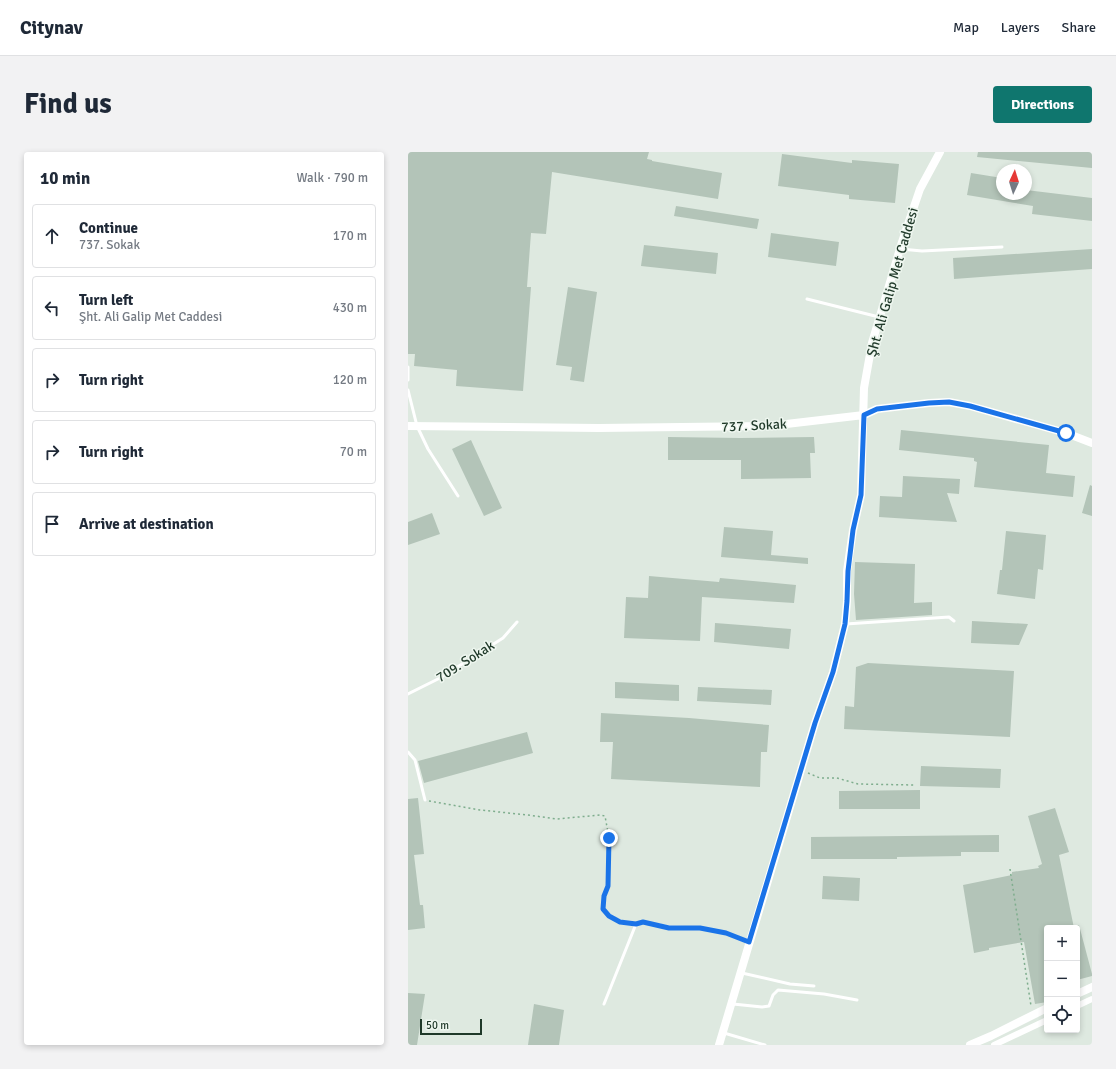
<!DOCTYPE html>
<html lang="en">
<head>
<meta charset="utf-8">
<style>
  body { margin:0; font-family:Signika,sans-serif; background:#f2f2f3; color:#1f2937 }
  .controls { position:absolute; right:12px; bottom:12px; display:grid; overflow:hidden; border-radius:4px; box-shadow:0 2px 6px #0003 }
  .controls button { width:36px; height:36px; display:grid; place-items:center; padding:0; border:0; border-bottom:1px solid #e0e1e3; background:#fff; color:#1f2937; font:20px sans-serif }
  .compass { position:absolute; left:588px; top:12px; width:36px; height:36px; border-radius:50%; background:#fff; box-shadow:0 2px 6px #0003; rotate:4deg }
  .scale { position:absolute; left:12px; bottom:10px; width:62px; box-sizing:border-box; padding-left:4px; border:2px solid #1f3929; border-top:0; font-size:11px; line-height:14px; white-space:nowrap; color:#1f3929; -webkit-text-stroke:3px #eef6ef; paint-order:stroke }
  .stop { position:absolute; width:12px; height:12px; margin:-9px; border:3px solid #1a73e8; border-radius:50%; background:#fff }
  .stop.end { background:#1a73e8; border-color:#fff; box-shadow:0 1px 4px #0008 }
  .list { margin:0; padding:0; list-style:none }
  h2 { display:flex; justify-content:space-between; align-items:center; height:52px; margin:0; padding:0 16px; font-size:17px }
  h2 small { font-size:13px; font-weight:400; color:#747a83 }
  .list li { display:grid; grid-template-columns:26px 1fr auto; gap:12px; align-items:center; box-sizing:border-box; height:64px; margin:0 8px 8px; padding:0 8px; border:1px solid #e0e1e3; border-radius:4px }
  .list b { display:block; font-size:15px; white-space:nowrap }
  .list p { margin:0; font-size:13px; white-space:nowrap; color:#747a83 }
  .list em { font-size:13px; font-style:normal; color:#747a83 }
  .icon { flex:none; width:22px; height:22px; fill:none; stroke:currentColor; stroke-width:2; stroke-linecap:round; stroke-linejoin:round }
  .map { position:relative; flex:none; width:684px; height:893px; overflow:hidden; border-radius:4px }
  header { display:flex; align-items:center; gap:24px; box-sizing:border-box; height:56px; padding:0 20px; background:#fff; border-bottom:1px solid #e0e1e3 }
  header strong { font-size:19px }
  nav { display:flex; gap:22px; margin-inline-start:auto; font-size:14px }
  .intro { display:flex; align-items:center; justify-content:space-between; box-sizing:border-box; height:96px; padding:0 24px }
  h1 { margin:0; font-size:28px }
  .button { padding:10px 18px; border-radius:4px; background:#0f766e; color:#fff; font-size:14px; font-weight:700 }
  main { display:flex; gap:24px; padding:0 24px }
  aside { flex:1; background:#fff; border-radius:4px; box-shadow:0 2px 6px #0003 }
  .map>svg:first-child { display:block }
  .building { fill:#b3c4b8 }
  .lines { fill:none; stroke-linecap:round; stroke-linejoin:round }
  .path { stroke:#7ead8d; stroke-width:1.5; stroke-dasharray:2 3; stroke-linecap:butt }
  .service { stroke:#fff; stroke-width:3 }
  .minor { stroke:#fff; stroke-width:6 }
  .tertiary { stroke:#fff; stroke-width:8 }
  .route { stroke:#1a73e8; stroke-width:5 }
  .labels { text-anchor:middle; stroke-width:3; stroke-linejoin:round; paint-order:stroke }
  .street-label { font-size:14px; fill:#1f3929; stroke:#eef6ef }
</style>
</head>
<body>
<header>
<strong>Citynav</strong>
<nav><a>Map</a><a>Layers</a><a>Share</a></nav>
</header>
<div class="intro"><h1>Find us</h1><a class="button">Directions</a></div>
<main>
<aside>
<h2>10 min<small>Walk · 790 m</small></h2>
<ul class="list">
<li><svg class="icon" aria-label="ahead" viewBox="0 0 24 24"><path d="M12 20V5M6 11l6-6 6 6"/></svg><div><b>Continue</b><p>737. Sokak</p></div><em>170 m</em></li>
<li><svg class="icon" aria-label="left" viewBox="0 0 24 24"><path d="M17 20v-9H6M10 6l-5 5 5 5"/></svg><div><b>Turn left</b><p>Şht. Ali Galip Met Caddesi</p></div><em>430 m</em></li>
<li><svg class="icon" aria-label="right" viewBox="0 0 24 24"><path d="M7 20v-9h11M14 6l5 5-5 5"/></svg><div><b>Turn right</b></div><em>120 m</em></li>
<li><svg class="icon" aria-label="right" viewBox="0 0 24 24"><path d="M7 20v-9h11M14 6l5 5-5 5"/></svg><div><b>Turn right</b></div><em>70 m</em></li>
<li><svg class="icon" aria-label="arrive" viewBox="0 0 24 24"><path d="M6 21V4h12l-3 4 3 4H6"/></svg><div><b>Arrive at destination</b></div></li>
</ul>
</aside>
<div class="map">
<svg width="684" height="893" viewBox="0 0 684 893">
  <rect width="100%" height="100%" fill="#dee9e0"/>
  <path class="building" d="M 0,0 L 241,0 L 239,7 L 244,8 L 244,9 L 314,21 L 310,47 L 144,20 L 138,82 L 123,81 L 119,135 L 123,135 L 115,239 L 48,234 L 49,218 L 6,214 L 7,202 L 0,202 Z
    M 570,0 L 684,0 L 684,16 L 569,5 Z
    M 374,2 L 444,11 L 444,8 L 491,12 L 487,51 L 441,47 L 441,43 L 370,34 Z
    M 563,21 L 594,26 L 594,42 L 618,42 L 618,38 L 684,46 L 684,69 L 624,62 L 625,54 L 559,43 Z
    M 268,54 L 351,67 L 349,77 L 266,64 Z
    M 363,81 L 431,90 L 428,114 L 360,105 Z
    M 236,93 L 310,101 L 308,122 L 233,114 Z
    M 684,97 L 684,117 L 546,127 L 545,106 Z
    M 160,135 L 189,140 L 176,230 L 162,228 L 164,215 L 148,213 Z
    M 493,278 L 641,293 L 638,321 L 667,324 L 665,345 L 566,335 L 569,310 L 566,309 L 566,306 L 491,298 Z
    M 260,285 L 332,286 L 406,285 L 407,301 L 402,301 L 403,326 L 333,327 L 333,308 L 260,308 Z
    M 63,288 L 94,356 L 76,364 L 44,297 Z
    M 495,324 L 552,327 L 551,342 L 539,341 L 549,370 L 471,365 L 472,344 L 494,345 Z
    M 682,333 L 684,334 L 684,364 L 674,361 Z
    M 24,361 L 32,382 L 0,393 L 0,370 Z
    M 316,375 L 365,379 L 363,403 L 400,406 L 400,412 L 313,405 Z
    M 598,379 L 638,383 L 635,418 L 630,417 L 627,447 L 589,442 L 592,418 L 594,418 Z
    M 447,410 L 507,412 L 506,451 L 524,450 L 524,463 L 448,468 L 446,442 Z
    M 241,424 L 311,430 L 312,426 L 388,433 L 386,451 L 294,445 L 292,489 L 216,486 L 218,445 L 240,446 Z
    M 564,469 L 620,472 L 611,493 L 563,491 Z
    M 307,471 L 383,477 L 381,497 L 306,490 Z
    M 460,511 L 606,519 L 602,585 L 436,577 L 437,554 L 446,555 L 448,515 Z
    M 207,530 L 271,533 L 271,549 L 207,546 Z
    M 290,535 L 364,538 L 363,553 L 289,549 Z
    M 193,561 L 281,566 L 361,573 L 359,600 L 353,600 L 352,635 L 203,627 L 205,590 L 192,590 Z
    M 119,580 L 125,601 L 16,631 L 10,609 Z
    M 513,614 L 593,617 L 592,636 L 512,634 Z
    M 512,638 L 512,657 L 431,657 L 431,639 Z
    M 10,646 L 16,702 L 6,703 L 12,753 L 15,753 L 17,776 L 0,778 L 0,647 Z
    M 647,656 L 661,700 L 651,703 L 666,776 L 637,776 L 639,789 L 639,850 L 627,852 L 616,790 L 581,796 L 581,798 L 566,801 L 555,733 L 604,723 L 604,720 L 631,716 L 630,714 L 634,712 L 620,664 Z
    M 591,683 L 591,700 L 553,700 L 553,704 L 489,705 L 489,707 L 403,707 L 403,685 Z
    M 415,724 L 452,726 L 451,749 L 414,747 Z
    M 669,773 L 671,773 L 684,822 L 684,824 L 669,828 Z
    M 0,841 L 17,842 L 9,893 L 0,893 Z
    M 126,852 L 156,858 L 151,893 L 120,893 Z"/>
  <g class="lines">
    <path class="path" d="M 400,621 L 412,626 L 429,626 L 450,632 L 506,633
      M 21,649 L 72,658 L 120,663 L 149,667 L 192,663 L 197,664 L 201,686 L 200,734 L 198,740
      M 602,717 L 623,854"/>
    <path class="service" d="M 493,97 L 514,99 L 594,95
      M 399,147 L 471,165
      M 0,215 L 0,228
      M 0,238 L 9,274 L 20,297 L 50,344
      M 438,472 L 541,465 L 546,469
      M 0,542 L 32,526 L 95,486 L 109,470
      M 0,600 L 7,608 L 17,648
      M 196,744 L 195,757 C 206,768 212,770 228,772
      M 334,821 L 382,832 L 406,834
      M 196,852 L 228,772 L 235,770 L 261,775 L 293,776 L 318,781 L 341,790
      M 325,852 L 354,855 L 361,854 L 365,843 L 370,838 L 416,842 L 449,848
      M 316,881 L 357,893"/>
    <path class="minor" d="M 669,854 L 684,847
      M 586,893 L 639,868"/>
    <path class="tertiary" d="M 0,274 L 191,276 L 361,274 L 456,263 L 469,257 L 521,251 L 541,250 L 562,254 L 658,281 L 684,291
      M 669,842 L 684,835
      M 311,893 L 407,571 L 425,520 L 437,472 L 439,449 L 439,419 L 445,378 L 453,343 L 456,236 L 464,191 L 494,90 L 512,37 L 532,0
      M 562,893 L 583,884 L 639,856"/>
  </g>
  <g class="lines">
    <path class="route" d="M 201,686 L 200,734 L 196,744 L 195,757 L 201,764 L 212,770 L 228,772 L 235,770 L 261,776 L 292,776 L 318,781 L 341,790 L 407,571 L 425,520 L 437,472 L 439,449 L 440,419 L 445,378 L 453,343 L 456,263 L 469,257 L 521,251 L 541,250 L 562,254 L 658,281"/>
  </g>
  <g class="labels">
    <g class="street-label">
      <text transform="translate(484 130) rotate(-74)" y="5">Şht. Ali Galip Met Caddesi</text>
      <text transform="translate(346 273) rotate(-3)" y="5">737. Sokak</text>
      <text transform="translate(57 509) rotate(-32)" y="5">709. Sokak</text>
    </g>
  </g>
</svg>
<div class="controls">
<button>+</button>
<button>−</button>
<button><svg class="icon" aria-label="locate" viewBox="0 0 24 24"><circle cx="12" cy="12" r="6"/><path d="M12 2v4M12 18v4M2 12h4M18 12h4"/></svg></button>
</div>
<svg class="compass" viewBox="-18 -18 36 36"><path d="M0-13l5 13h-10z" fill="#e53935"/><path d="M0 13l5-13h-10z" fill="#747a83"/></svg>
<div class="scale">50 m</div>
<div class="stop" style="left:658px;top:281px"></div>
<div class="stop end" style="left:201px;top:686px"></div>
</div>
</main>
</body>
</html>
